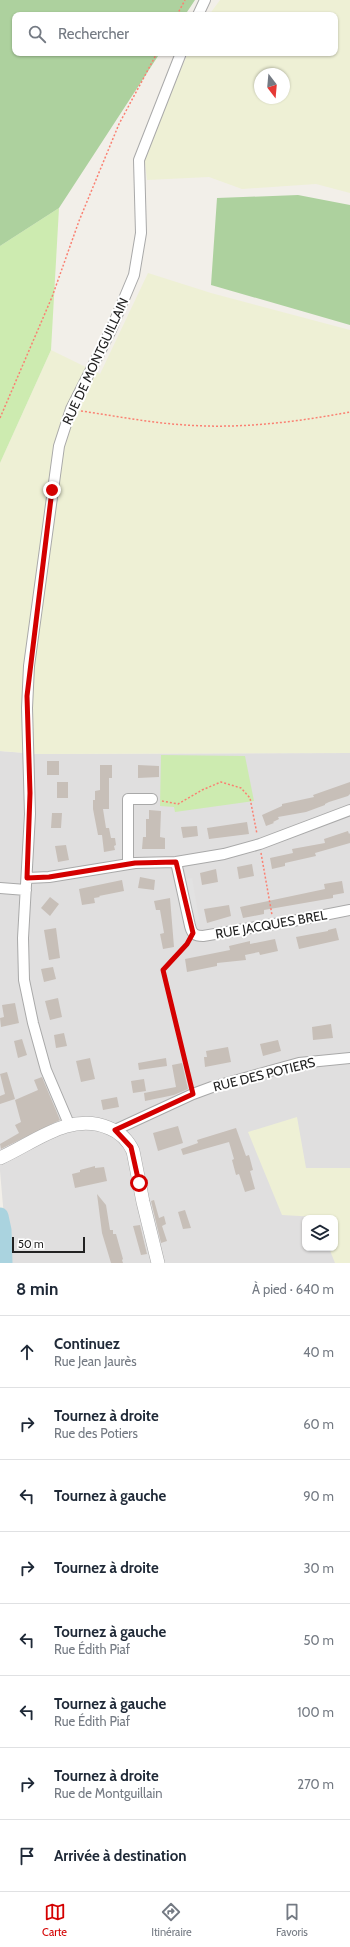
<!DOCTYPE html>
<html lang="fr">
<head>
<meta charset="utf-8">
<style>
  body { margin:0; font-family:Cabin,sans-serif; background:#f6f6f7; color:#1f2937 }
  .controls { position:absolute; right:12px; bottom:12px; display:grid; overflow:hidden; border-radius:8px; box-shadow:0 1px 3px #0004 }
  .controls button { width:36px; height:36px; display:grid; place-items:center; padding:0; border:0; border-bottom:1px solid #e0e1e3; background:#fff; color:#1f2937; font:20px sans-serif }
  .compass { position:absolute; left:254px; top:68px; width:36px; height:36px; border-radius:50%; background:#fff; box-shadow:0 1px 3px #0004; rotate:164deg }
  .scale { position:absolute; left:12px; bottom:10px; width:73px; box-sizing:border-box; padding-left:4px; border:2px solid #222; border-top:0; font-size:11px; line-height:14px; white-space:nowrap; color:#222; -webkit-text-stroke:3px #fff; paint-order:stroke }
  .stop { position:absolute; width:12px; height:12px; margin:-9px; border:3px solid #d40000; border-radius:50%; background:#fff }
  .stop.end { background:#d40000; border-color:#fff; box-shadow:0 1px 4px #0008 }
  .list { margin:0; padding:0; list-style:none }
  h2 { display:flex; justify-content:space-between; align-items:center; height:52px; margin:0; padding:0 16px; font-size:17px }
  h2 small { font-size:13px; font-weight:400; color:#747a83 }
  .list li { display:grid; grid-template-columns:26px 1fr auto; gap:12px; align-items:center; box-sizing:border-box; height:72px; padding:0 16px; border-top:1px solid #e0e1e3 }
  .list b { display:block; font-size:15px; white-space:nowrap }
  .list p { margin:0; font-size:13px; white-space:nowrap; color:#747a83 }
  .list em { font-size:13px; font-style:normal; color:#747a83 }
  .icon { flex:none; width:22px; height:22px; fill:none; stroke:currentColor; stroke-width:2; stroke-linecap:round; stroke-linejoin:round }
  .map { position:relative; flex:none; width:350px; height:1263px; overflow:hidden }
  .search { position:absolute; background:#fff; box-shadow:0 1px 3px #0004; left:12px; right:12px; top:12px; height:44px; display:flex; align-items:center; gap:10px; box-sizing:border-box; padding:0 14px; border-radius:8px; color:#747a83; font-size:15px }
  .sheet { height:628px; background:#fff }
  nav { display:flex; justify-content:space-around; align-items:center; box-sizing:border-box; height:56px; border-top:1px solid #e0e1e3; background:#fff; font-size:11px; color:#747a83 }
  nav a { display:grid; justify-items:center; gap:2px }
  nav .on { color:#d40000 }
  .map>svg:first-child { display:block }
  .residential { fill:#e0dfdf; fill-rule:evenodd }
  .farmland { fill:#eef0d5; fill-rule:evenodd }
  .grass { fill:#cdebb0 }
  .forest { fill:#add19e }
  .parking { fill:#e2e2e2 }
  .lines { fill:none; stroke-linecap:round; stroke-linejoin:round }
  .river { stroke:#aad3df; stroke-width:17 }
  .building { fill:#c7bfb8 }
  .minor-casing { stroke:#a9a9a9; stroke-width:12 }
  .tertiary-casing { stroke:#a9a9a9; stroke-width:14 }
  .path { stroke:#fa8072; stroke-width:1.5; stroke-dasharray:2 2; stroke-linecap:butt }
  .minor { stroke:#fff; stroke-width:10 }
  .tertiary { stroke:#fff; stroke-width:13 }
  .route { stroke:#d40000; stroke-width:5 }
  .labels { text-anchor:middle; stroke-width:4; stroke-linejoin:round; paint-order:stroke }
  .street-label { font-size:13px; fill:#222; stroke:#fff }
</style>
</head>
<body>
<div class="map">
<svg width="350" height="1263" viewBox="0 0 350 1263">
  <rect width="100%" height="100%" fill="#f2efe9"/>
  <path class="residential" d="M 0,751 L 39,754 L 350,753 L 350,1263 L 8,1263 L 0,1171 ZM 305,1218 L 335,1218 L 335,1248 L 305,1248 Z"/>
  <path class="farmland" d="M 220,0 L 350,0 L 350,193 L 316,184 L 242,189 L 209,177 L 147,180 L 144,155 L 188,53 L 335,53 L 335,15 L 209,15 ZM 260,74 L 284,74 L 284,98 L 260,98 Z
    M 148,273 L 211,293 L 350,330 L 350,753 L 39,754 L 0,751 L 0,463 L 51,350 L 100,374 Z
    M 297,1117 L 306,1168 L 350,1168 L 350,1263 L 335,1263 L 329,1248 L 335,1248 L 335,1218 L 282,1215 L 248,1132 Z"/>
  <path class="grass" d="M 59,208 L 51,350 L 0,463 L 0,246 Z
    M 161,755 L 245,756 L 254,801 L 175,812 L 174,807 L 160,806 Z"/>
  <path class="forest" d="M 0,0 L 195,0 L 185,15 L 15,15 L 15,53 L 160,53 L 59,208 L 0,246 Z
    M 298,195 L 350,205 L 350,325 L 211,285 L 217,198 Z"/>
  <path class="parking" d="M 192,878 L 199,920 L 191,922 L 184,879 Z"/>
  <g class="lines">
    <path class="river" d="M 0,1216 L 3,1230 L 4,1263"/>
  </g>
  <path class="building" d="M 47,761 L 59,761 L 59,775 L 47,775 Z
    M 100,765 L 112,765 L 112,778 L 109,778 L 109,809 L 103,809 L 106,828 L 109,828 L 111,838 L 115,838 L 116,845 L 114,846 L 115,850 L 104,852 L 102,835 L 98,835 L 93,809 L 93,800 L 95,800 L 95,791 L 100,790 Z
    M 138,765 L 159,766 L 159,777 L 138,778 Z
    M 57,782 L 68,782 L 68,798 L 57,798 Z
    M 350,782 L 350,794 L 348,796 L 329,802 L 325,804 L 325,805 L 306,812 L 278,817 L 279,819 L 273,822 L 274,823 L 266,826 L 262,815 L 282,806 L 282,804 L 314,797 L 313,795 Z
    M 149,810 L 161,811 L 160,837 L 165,838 L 165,849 L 142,849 L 143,837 L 146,837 L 146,819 L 149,819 Z
    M 52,813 L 62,813 L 61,828 L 51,828 Z
    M 247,822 L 249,834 L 209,839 L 207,828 Z
    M 197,826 L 198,836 L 183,838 L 181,827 Z
    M 348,831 L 349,834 L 350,833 L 350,843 L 315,853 L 316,856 L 285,863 L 285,866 L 272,869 L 270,858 L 293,853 L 292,849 L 325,843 L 324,839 Z
    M 66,845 L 69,860 L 58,862 L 55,846 Z
    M 252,864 L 254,876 L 239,879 L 237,867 Z
    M 216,869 L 218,882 L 202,885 L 200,873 Z
    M 140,877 L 155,880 L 154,890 L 138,888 Z
    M 122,880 L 124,891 L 99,896 L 100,897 L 94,898 L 95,903 L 82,905 L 79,889 Z
    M 342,881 L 344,893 L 333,895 L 333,898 L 264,910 L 264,914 L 243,918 L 240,907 L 325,889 L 324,884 Z
    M 50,897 L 59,904 L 50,916 L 41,908 Z
    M 170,898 L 174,947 L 163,949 L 160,934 L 164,933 L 160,910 L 156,910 L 154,901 Z
    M 229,905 L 231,916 L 207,923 L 204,909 Z
    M 56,928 L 60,958 L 49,960 L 44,930 Z
    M 336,928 L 339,940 L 299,949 L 296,937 L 328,931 L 328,930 Z
    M 275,939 L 278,951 L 260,955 L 259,952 L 245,955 L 246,960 L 217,963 L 217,966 L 187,972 L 185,959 L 230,950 L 229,946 L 250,941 L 250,944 Z
    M 53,967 L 56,979 L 44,982 L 41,969 Z
    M 58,998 L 62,1017 L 50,1020 L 45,1001 Z
    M 15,1003 L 19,1023 L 1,1027 L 0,1018 L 4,1017 L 2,1005 Z
    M 331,1024 L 333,1038 L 313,1040 L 312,1027 Z
    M 64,1033 L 67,1046 L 56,1048 L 54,1035 Z
    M 22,1039 L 27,1055 L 18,1058 L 14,1041 Z
    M 278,1040 L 281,1051 L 263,1056 L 260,1044 Z
    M 228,1047 L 231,1062 L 205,1067 L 204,1057 L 207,1057 L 206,1051 Z
    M 90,1058 L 95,1079 L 81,1082 L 76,1061 Z
    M 166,1058 L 167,1066 L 139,1070 L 138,1063 Z
    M 182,1063 L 188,1089 L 174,1095 L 145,1101 L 144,1093 L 176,1087 L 172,1065 Z
    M 7,1072 L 15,1099 L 0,1104 L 0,1096 L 5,1094 L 0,1074 Z
    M 42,1077 L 60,1120 L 1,1149 L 0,1144 L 19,1133 L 15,1125 L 21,1122 L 15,1100 L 38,1090 L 34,1080 Z
    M 144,1079 L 146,1091 L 133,1093 L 131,1081 Z
    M 117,1097 L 119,1107 L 103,1110 L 101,1100 Z
    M 178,1126 L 183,1143 L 158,1151 L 153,1133 Z
    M 236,1128 L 246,1156 L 249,1155 L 253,1170 L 250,1171 L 255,1189 L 245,1192 L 239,1174 L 236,1175 L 232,1160 L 234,1159 L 229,1142 L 183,1155 L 181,1149 L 198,1143 L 197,1140 Z
    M 95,1166 L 95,1168 L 104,1167 L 107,1181 L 75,1188 L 72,1174 L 80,1172 L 80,1170 Z
    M 97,1194 L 106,1205 L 110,1230 L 113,1230 L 113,1234 L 116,1234 L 123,1259 L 122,1260 L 123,1263 L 111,1263 L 102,1233 Z
    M 154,1200 L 159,1218 L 164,1216 L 166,1224 L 162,1226 L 167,1241 L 161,1243 L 151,1201 Z
    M 185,1210 L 191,1228 L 183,1229 L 178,1212 Z
    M 140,1225 L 147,1254 L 141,1255 L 133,1226 Z"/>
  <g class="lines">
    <defs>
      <path id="minor" d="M 198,15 L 205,0
        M 176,862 L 190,926 C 192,934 195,936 203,936 L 304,919 L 350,910
        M 128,864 L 128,799 L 152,799
        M 27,878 L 49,877 L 135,863 L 176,862 L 224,854 L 260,844 L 350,810
        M 0,888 L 26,890
        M 69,1124 L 46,1070 L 33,1023 L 24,980 L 23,938 L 30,814 L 27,708 L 29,666 L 59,446 L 71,409 L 111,330 L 134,275 L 141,233 L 139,160 L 181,53
        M 115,1130 L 193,1094 L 212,1087 L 299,1063 L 350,1058"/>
      <path id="tertiary" d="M 0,1158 C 34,1143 70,1111 109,1128 C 119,1132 128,1140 133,1151 L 143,1202 L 158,1263"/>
    </defs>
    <use href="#minor" class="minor-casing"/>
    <use href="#tertiary" class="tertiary-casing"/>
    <path class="path" d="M 177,15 L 185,0
      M 81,411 C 116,416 151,423 186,425 C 241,429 296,422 350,412
      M 0,418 L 52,297 L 79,221 L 119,124 L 157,53
      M 162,801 L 178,804 L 202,790 L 221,782 L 241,788 L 250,798 L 257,834
      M 261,853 L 272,915
      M 188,942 L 163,970 L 191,1085"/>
    <use href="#minor" class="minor"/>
    <use href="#tertiary" class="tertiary"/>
  </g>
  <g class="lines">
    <path class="route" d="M 52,490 L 27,696 L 30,793 L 27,878 L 49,877 L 135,863 L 176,862 L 193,933 L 187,944 L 163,970 L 193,1094 L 115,1130 L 131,1147 L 139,1183"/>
  </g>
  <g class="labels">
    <g class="street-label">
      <text transform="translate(95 361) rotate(-65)" y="5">RUE DE MONTGUILLAIN</text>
      <text transform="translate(271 924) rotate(-10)" y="5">RUE JACQUES BREL</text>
      <text transform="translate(264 1074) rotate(-14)" y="5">RUE DES POTIERS</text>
    </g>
  </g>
</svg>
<div class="controls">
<button><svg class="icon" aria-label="layers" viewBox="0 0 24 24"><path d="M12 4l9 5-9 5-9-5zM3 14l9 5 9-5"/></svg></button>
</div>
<svg class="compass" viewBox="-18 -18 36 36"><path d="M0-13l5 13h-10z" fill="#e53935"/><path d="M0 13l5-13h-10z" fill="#747a83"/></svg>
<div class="scale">50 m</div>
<div class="stop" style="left:139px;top:1183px"></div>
<div class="stop end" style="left:52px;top:490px"></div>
<div class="search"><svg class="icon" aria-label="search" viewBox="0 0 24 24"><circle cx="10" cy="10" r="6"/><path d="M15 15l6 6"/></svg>Rechercher</div>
</div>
<section class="sheet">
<h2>8 min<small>À pied · 640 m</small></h2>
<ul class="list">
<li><svg class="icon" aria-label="ahead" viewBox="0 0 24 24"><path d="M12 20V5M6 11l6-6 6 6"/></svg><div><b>Continuez</b><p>Rue Jean Jaurès</p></div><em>40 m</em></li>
<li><svg class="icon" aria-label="right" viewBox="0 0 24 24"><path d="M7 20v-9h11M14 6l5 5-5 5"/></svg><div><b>Tournez à droite</b><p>Rue des Potiers</p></div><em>60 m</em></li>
<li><svg class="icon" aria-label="left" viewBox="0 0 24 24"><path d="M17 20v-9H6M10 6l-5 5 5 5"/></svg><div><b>Tournez à gauche</b></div><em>90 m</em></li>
<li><svg class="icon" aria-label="right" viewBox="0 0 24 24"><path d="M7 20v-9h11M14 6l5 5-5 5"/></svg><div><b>Tournez à droite</b></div><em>30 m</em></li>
<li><svg class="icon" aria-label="left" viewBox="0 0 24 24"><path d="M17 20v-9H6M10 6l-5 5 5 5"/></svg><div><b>Tournez à gauche</b><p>Rue Édith Piaf</p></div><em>50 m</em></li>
<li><svg class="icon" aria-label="left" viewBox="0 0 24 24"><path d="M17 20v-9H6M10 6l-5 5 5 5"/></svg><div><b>Tournez à gauche</b><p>Rue Édith Piaf</p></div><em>100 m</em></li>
<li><svg class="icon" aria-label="right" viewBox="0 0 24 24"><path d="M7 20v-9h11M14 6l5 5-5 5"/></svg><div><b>Tournez à droite</b><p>Rue de Montguillain</p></div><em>270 m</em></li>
<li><svg class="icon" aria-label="arrive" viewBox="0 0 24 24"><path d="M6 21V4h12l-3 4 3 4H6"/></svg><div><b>Arrivée à destination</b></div></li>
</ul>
</section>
<nav>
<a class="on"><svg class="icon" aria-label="map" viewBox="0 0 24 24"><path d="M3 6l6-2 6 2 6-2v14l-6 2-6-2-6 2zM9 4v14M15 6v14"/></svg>Carte</a>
<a><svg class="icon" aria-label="directions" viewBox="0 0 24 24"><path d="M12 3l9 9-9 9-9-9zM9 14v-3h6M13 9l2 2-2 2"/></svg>Itinéraire</a>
<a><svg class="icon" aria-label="saved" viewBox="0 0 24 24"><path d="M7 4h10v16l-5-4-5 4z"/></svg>Favoris</a>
</nav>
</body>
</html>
